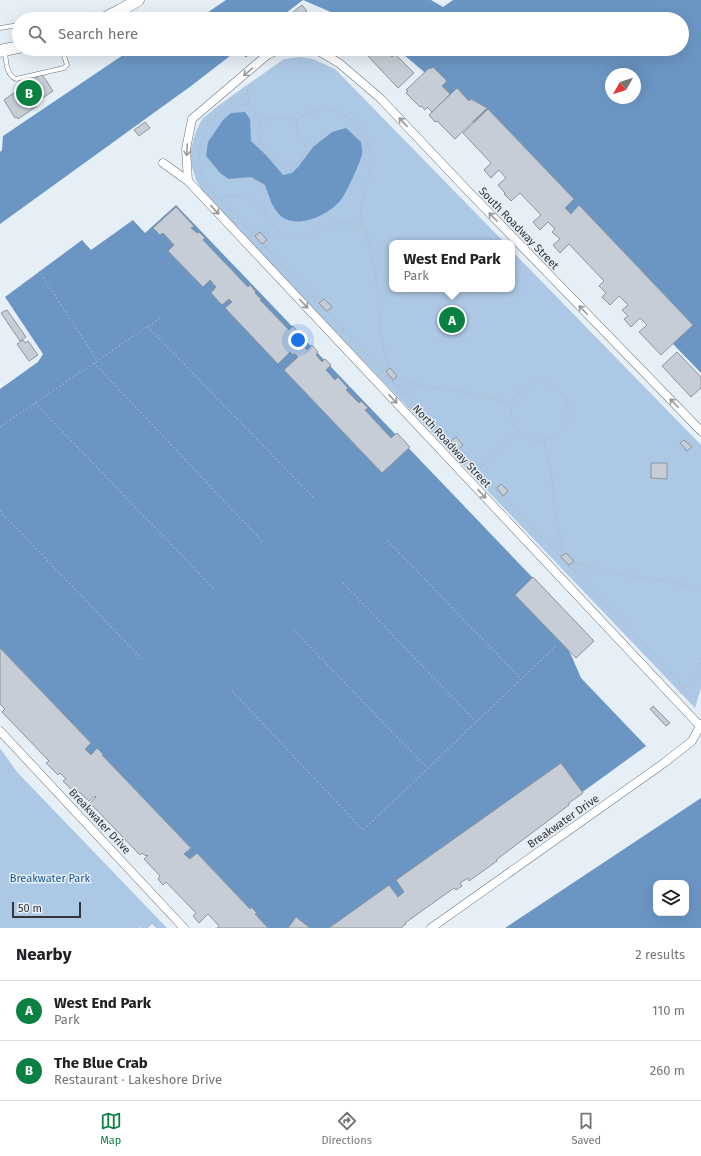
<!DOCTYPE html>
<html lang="en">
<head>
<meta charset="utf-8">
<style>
  body { margin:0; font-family:"Fira Sans",sans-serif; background:#f6f6f6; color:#202124 }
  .controls { position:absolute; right:12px; bottom:12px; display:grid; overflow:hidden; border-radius:8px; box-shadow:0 4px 16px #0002 }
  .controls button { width:36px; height:36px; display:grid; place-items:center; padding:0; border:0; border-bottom:1px solid #e0e0e0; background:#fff; color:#202124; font:20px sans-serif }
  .compass { position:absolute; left:605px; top:68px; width:36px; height:36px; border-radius:50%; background:#fff; box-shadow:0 4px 16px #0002; rotate:231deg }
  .scale { position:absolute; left:12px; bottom:10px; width:69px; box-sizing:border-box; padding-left:4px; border:2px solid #333639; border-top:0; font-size:11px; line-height:14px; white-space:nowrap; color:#333639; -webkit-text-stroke:3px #e6eef6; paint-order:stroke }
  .you { position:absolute; left:298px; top:340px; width:14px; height:14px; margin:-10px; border:3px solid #fff; border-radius:50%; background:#1a73e8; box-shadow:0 0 0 6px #1a73e833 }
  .badge { display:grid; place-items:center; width:26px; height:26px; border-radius:50%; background:#0b8043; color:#fff; font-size:13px; font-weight:700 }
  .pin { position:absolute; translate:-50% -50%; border:2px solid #fff; box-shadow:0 1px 4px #0006 }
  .popup { position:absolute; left:389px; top:240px; width:126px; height:52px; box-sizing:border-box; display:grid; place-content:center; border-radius:8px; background:#fff; filter:drop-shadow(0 1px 3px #0005); font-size:13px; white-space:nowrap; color:#757577 }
  .popup b { font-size:15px; color:#202124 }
  .popup::after { content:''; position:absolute; left:50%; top:100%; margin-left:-8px; border:8px solid transparent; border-top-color:#fff }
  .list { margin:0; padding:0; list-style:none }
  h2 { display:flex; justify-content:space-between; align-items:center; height:52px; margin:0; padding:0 16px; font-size:17px }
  h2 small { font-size:13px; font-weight:400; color:#757577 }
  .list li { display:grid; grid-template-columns:26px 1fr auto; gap:12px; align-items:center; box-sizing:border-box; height:60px; padding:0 16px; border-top:1px solid #e0e0e0 }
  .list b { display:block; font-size:15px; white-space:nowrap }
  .list p { margin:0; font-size:13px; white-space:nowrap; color:#757577 }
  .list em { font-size:13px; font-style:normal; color:#757577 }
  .icon { flex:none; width:22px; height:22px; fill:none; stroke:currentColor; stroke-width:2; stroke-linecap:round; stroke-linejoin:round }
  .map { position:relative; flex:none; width:701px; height:928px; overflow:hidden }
  .search { position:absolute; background:#fff; box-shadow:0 4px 16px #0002; left:12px; right:12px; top:12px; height:44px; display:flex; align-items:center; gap:10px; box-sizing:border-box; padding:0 14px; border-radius:22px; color:#757577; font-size:15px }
  .sheet { height:172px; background:#fff }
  nav { display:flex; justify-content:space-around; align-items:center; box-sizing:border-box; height:56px; border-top:1px solid #e0e0e0; background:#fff; font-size:11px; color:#757577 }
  nav a { display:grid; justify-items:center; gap:2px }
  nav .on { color:#0b8043 }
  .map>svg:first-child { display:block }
  .green { fill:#adc8e5 }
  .water { fill:#6b96c4; fill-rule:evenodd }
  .building { fill:#c6cdd6; stroke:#8d949c }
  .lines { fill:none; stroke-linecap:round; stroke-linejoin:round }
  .lane-casing { stroke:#6e757d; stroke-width:5 }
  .street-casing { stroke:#6e757d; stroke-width:9 }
  .secondary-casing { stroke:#6e757d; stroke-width:13 }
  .path { stroke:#aeb5bb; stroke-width:1.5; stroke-dasharray:1 3; stroke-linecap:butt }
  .lane { stroke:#fff; stroke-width:4 }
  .street { stroke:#fff; stroke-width:8 }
  .secondary { stroke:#fff; stroke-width:12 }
  .oneway { stroke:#999a9c }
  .labels { text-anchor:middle; stroke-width:3; stroke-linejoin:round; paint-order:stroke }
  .street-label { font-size:11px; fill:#333639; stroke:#e6eef6 }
  .park-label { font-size:11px; fill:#17558f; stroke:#e6eef6 }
</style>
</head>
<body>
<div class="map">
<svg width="701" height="928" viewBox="0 0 701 928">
  <rect width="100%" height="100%" fill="#e6eef6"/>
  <path class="green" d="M 300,57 L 313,59 L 335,69 L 505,243 L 392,243 L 392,289 L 512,289 L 512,251 L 701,445 L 701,688 L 695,708 L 205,195 L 196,180 L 192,167 L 190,152 L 196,131 L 202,119 L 219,105 L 284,59 Z
    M 0,748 L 17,772 L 167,928 L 156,928 L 152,924 L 148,928 L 141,928 L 140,927 L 139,928 L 0,928 Z"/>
  <path class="water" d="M 226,0 L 431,0 L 443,7 L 453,0 L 701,0 L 701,373 L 675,346 L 458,106 L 423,71 L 397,49 L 682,49 L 682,19 L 347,19 L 303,0 L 278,19 L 198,19 ZM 611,74 L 635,74 L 635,98 L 611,98 Z
    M 132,49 L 147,49 L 149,52 L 154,49 L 239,49 L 191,86 L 0,224 L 0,152 L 2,150 L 3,136 Z
    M 245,112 L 250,119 L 251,141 L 266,155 L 283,175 L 292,173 L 299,166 L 313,147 L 332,132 L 346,128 L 361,142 C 361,145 363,150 362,154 C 361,161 345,196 340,201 C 328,215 299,229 282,217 C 272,209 269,196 265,185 L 251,177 L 229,179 L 221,174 L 206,156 L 208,142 L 223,120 L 231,113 Z
    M 176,205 L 532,577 L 572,657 L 581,678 L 646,746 L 395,928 L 233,928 L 0,685 L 0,389 L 38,362 L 43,354 L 5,297 L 82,240 L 91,250 L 133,220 L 145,233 Z
    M 701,798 L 701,928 L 505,928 ZM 656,883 L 686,883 L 686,913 L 656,913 Z"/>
  <path class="building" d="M 302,5 L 307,11 L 296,19 L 291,19 L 289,15 Z
    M 241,49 L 256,49 L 246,57 L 240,50 Z
    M 371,49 L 385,49 L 392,57 L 395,54 L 414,73 L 398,88 L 366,54 Z
    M 433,67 L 446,80 L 446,82 L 442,86 L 450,94 L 432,112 L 427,107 L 425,110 L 421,106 L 420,107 L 406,93 L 408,91 L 406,90 L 429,68 L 430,69 Z
    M 42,74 L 53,91 L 35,103 L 37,106 L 18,119 L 17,117 L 15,118 L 4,100 L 15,92 L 16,94 L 23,89 L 21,88 Z
    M 457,88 L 469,101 L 471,99 L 487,108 L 455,139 L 437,121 L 435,122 L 429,115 Z
    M 488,109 L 574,199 L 565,208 L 571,214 L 579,205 L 693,325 L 661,355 L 639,332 L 647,325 L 640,318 L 631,327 L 624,319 L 628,316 L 622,310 L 628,305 L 619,296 L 610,305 L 602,297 L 606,293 L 599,286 L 604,281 L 569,244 L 560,253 L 553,245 L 560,239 L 552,232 L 555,229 L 548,222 L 540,230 L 533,222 L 541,215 L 520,193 L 511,201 L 504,194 L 505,193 L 498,185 L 506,178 L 499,170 L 491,178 L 484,170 L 491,163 L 463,133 Z
    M 145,122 L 150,128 L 139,136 L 134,130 Z
    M 176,207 L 194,226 L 191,228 L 197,233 L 199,232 L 205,238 L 203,240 L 248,287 L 250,285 L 256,292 L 255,293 L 261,299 L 260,300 L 289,330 L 293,326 L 299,333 L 295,337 L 307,350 L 312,345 L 318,352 L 316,355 L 322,362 L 325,359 L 331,365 L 326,370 L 335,380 L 338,377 L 348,388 L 346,390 L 359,403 L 361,401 L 368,408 L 365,410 L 391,438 L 397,433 L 410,447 L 382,473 L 284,370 L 298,357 L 295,354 L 293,355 L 290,352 L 278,364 L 225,308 L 232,302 L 229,299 L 222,305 L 211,293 L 216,287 L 210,280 L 203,287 L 168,251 L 174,245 L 163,233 L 160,235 L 153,228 Z
    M 260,232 L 267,240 L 262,244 L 255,236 Z
    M 324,299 L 332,307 L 327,311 L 319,303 Z
    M 7,310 L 26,337 L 20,341 L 1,313 Z
    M 23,340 L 25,343 L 28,341 L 38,355 L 29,361 L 17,344 Z
    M 677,352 L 701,377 L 701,388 L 691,397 L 662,366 Z
    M 390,368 L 397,376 L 393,380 L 386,371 Z
    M 456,437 L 463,445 L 459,449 L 451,441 Z
    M 684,440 L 692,447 L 687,451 L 680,443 Z
    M 651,463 L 667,463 L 667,479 L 651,478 Z
    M 501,484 L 508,491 L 503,496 L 497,488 Z
    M 566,553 L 574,561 L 569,565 L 561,557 Z
    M 533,577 L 594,641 L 576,658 L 515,595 Z
    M 0,648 L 91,743 L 85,749 L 91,755 L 97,748 L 103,754 L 102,755 L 191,848 L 184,854 L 190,859 L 197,853 L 250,909 L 251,907 L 257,913 L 255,914 L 268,928 L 217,928 L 219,926 L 208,914 L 199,923 L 193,916 L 196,913 L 166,882 L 163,885 L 158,879 L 160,876 L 144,859 L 148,856 L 147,855 L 146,856 L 142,853 L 140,855 L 90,803 L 96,797 L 95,796 L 89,801 L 78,791 L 75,793 L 63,781 L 66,779 L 60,773 L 58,775 L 46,763 L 49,761 L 2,712 L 5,709 L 0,704 Z
    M 653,706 L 670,723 L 666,726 L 650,709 Z
    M 561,763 L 583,793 L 569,803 L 569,805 L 496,860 L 497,861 L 469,881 L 468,878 L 460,883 L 462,886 L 456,890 L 454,888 L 405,923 L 406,924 L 401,928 L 329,928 L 389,885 L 398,897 L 404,892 L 396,880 Z
    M 296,917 L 310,928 L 288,928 Z"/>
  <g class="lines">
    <defs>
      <path id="lane" d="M 0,28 L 19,25
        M 5,51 C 6,61 6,75 16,79 L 64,68 L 67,65 L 62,49"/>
      <path id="street" d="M 315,49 L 339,63 L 380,98 L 468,191 L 701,431
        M 163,163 L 188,181 L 701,727
        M 188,181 L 186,149 L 192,119 L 266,56 L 279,49
        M 0,731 L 184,928
        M 431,928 L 664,763 L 692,741 L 701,724"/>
      <path id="secondary" d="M 103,19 L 121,10 L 138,0
        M 0,51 L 19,47"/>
    </defs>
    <use href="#lane" class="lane-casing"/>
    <use href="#street" class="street-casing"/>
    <use href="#secondary" class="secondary-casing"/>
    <path class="path" d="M 80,19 L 95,12
      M 244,87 C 248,92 251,98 247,105
      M 248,92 C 238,99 221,110 213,119 C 196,139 195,166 209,188 L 685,688
      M 231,98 C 235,103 240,106 247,105
      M 247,105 L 262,122
      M 297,120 L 293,118 C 289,119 285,119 281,119 C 275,119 269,117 263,121 C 248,131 273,173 295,164 C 300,163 304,158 305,153 C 309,140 299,139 297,129 C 296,126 296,123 297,120 C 310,110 327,106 342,114 C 371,129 375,154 367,183 C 364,193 360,202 361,213 C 362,223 365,232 368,242 C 371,255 374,268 376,281 C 379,295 378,309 380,323 C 381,338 384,353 388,367 L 383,372
      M 217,198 C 233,192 254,196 265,211 C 272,222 272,231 286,236 C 304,242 317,228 333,224 C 343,222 354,224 364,226
      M 39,271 L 97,360
      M 148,327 L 313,497
      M 94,363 L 264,543
      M 393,382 L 397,379 C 426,389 458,389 488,397 C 496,399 504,402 511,405
      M 536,382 C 556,381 574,401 566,421 C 559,440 534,449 519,432 C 502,411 513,391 536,382 Z
      M 35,403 L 215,590
      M 0,427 L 160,318
      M 544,441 L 549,460 L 553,484 L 555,512 L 563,552 L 559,557
      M 477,470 L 518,430
      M 0,511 L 142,659
      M 388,541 L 521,679
      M 569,567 L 574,564 L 578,564 L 616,574 L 670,581 L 701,590
      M 343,583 L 476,722
      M 294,630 L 427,768
      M 232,691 L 363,830 L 557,645
      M 680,693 C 690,682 697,678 701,663"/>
    <use href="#lane" class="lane"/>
    <use href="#street" class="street"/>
    <use href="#secondary" class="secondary"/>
  </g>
  <defs><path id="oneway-shaft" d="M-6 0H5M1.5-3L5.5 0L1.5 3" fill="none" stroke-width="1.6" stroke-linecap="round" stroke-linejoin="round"/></defs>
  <g class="oneway">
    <use href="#oneway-shaft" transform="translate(248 72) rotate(140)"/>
    <use href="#oneway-shaft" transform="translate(403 122) rotate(-133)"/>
    <use href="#oneway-shaft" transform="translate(187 150) rotate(93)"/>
    <use href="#oneway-shaft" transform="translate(215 210) rotate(47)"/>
    <use href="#oneway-shaft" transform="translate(493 217) rotate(-134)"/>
    <use href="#oneway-shaft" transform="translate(304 304) rotate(47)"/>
    <use href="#oneway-shaft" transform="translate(583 310) rotate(-134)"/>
    <use href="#oneway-shaft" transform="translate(393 399) rotate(47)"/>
    <use href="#oneway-shaft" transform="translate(674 403) rotate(-134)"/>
    <use href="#oneway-shaft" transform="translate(482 494) rotate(47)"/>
  </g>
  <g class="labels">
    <g class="street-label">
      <text transform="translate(519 228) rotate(46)" y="4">South Roadway Street</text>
      <text transform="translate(452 446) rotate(47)" y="4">North Roadway Street</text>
      <text transform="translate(100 821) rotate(47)" y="4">Breakwater Drive</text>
      <text transform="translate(563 821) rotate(-35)" y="4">Breakwater Drive</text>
    </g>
    <g class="park-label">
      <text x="50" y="882">Breakwater Park</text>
    </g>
  </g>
</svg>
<div class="controls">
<button><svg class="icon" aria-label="layers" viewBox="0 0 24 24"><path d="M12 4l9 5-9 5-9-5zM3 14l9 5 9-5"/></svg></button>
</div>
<svg class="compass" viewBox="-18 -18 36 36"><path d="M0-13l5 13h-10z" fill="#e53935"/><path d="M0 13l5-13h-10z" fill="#757577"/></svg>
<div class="scale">50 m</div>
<div class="you"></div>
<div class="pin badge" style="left:452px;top:320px">A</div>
<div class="popup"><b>West End Park</b>Park</div>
<div class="pin badge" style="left:29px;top:93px">B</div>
<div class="search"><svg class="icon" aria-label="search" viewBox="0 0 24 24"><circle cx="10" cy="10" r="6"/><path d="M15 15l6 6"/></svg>Search here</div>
</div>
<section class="sheet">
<h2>Nearby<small>2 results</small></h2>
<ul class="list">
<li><span class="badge">A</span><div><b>West End Park</b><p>Park</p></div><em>110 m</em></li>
<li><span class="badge">B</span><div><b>The Blue Crab</b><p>Restaurant · Lakeshore Drive</p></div><em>260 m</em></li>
</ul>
</section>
<nav>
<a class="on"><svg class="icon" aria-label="map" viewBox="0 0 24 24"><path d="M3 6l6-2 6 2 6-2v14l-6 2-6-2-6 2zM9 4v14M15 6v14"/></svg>Map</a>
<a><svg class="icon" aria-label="directions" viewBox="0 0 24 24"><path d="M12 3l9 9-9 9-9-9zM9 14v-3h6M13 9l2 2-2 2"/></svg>Directions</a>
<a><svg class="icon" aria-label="saved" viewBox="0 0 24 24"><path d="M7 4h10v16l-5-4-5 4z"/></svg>Saved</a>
</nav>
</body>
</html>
